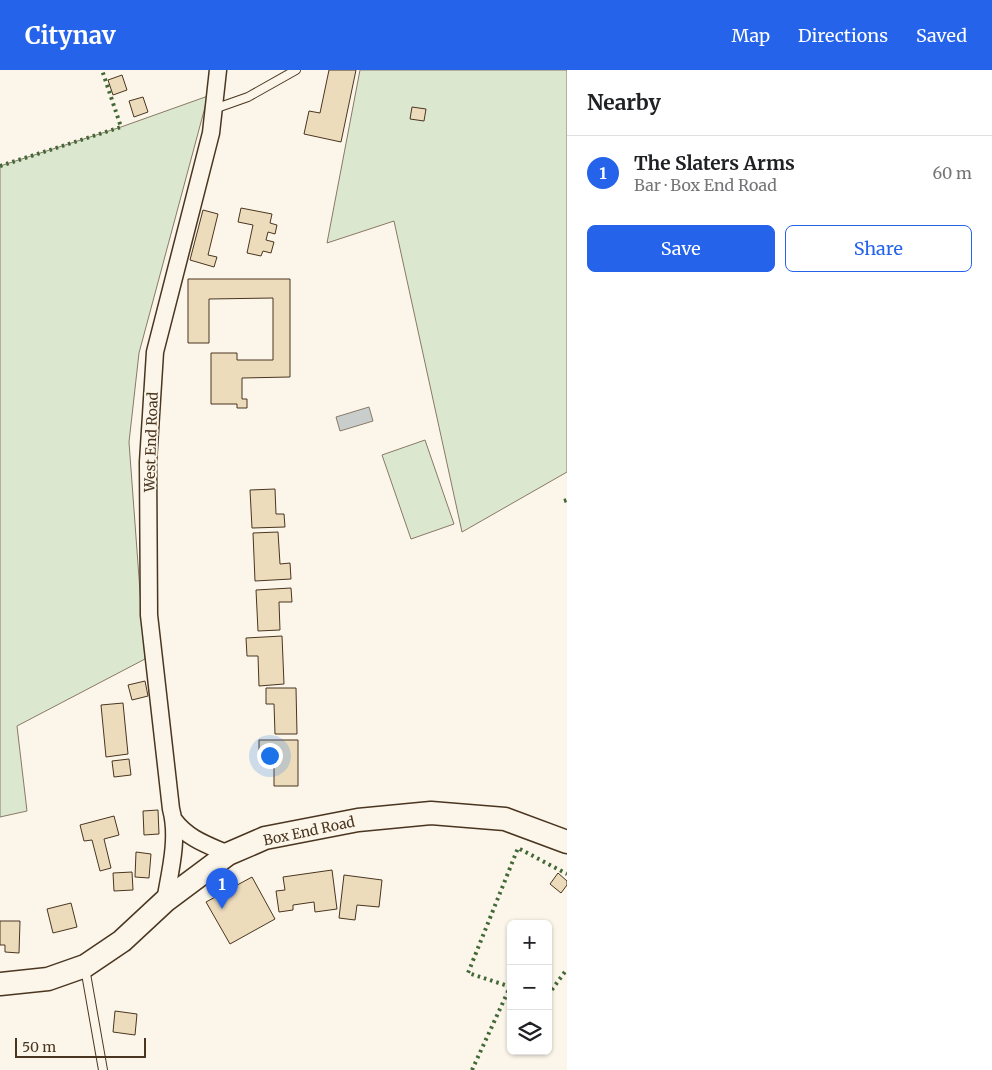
<!DOCTYPE html>
<html lang="en">
<head>
<meta charset="utf-8">
<style>
  body { margin:0; font-family:Merriweather,serif; background:#f6f6f6; color:#202124 }
  .controls { position:absolute; right:15px; bottom:15px; display:grid; overflow:hidden; border-radius:8px; box-shadow:0 1px 4px #0004 }
  .controls button { width:45px; height:45px; display:grid; place-items:center; padding:0; border:0; border-bottom:1px solid #e0e0e0; background:#fff; color:#202124; font:25px sans-serif }
  .scale { position:absolute; left:15px; bottom:12px; width:131px; box-sizing:border-box; padding-left:5px; border:2px solid #4a3520; border-top:0; font-size:14px; line-height:18px; white-space:nowrap; color:#4a3520; -webkit-text-stroke:4px #fbf6e9; paint-order:stroke }
  .you { position:absolute; left:269px; top:685px; width:18px; height:18px; margin:-12px; border:4px solid #fff; border-radius:50%; background:#1a73e8; box-shadow:0 0 0 8px #1a73e833 }
  .badge { display:grid; place-items:center; width:32px; height:32px; border-radius:50%; background:#2563eb; color:#fff; font-size:16px; font-weight:700 }
  .pin { position:absolute; translate:-50% -41px; filter:drop-shadow(0 1px 2px #0008) }
  .pin::after { content:''; position:absolute; top:26px; width:18px; height:15px; background:inherit; clip-path:polygon(0 0,100% 0,50% 100%) }
  .list { margin:0; padding:0; list-style:none }
  h2 { display:flex; justify-content:space-between; align-items:center; height:65px; margin:0; padding:0 20px; font-size:21px }
  h2 small { font-size:16px; font-weight:400; color:#757577 }
  .list li { display:grid; grid-template-columns:32px 1fr auto; gap:15px; align-items:center; box-sizing:border-box; height:75px; padding:0 20px; border-top:1px solid #e0e0e0 }
  .list b { display:block; font-size:19px; white-space:nowrap }
  .list p { margin:0; font-size:16px; white-space:nowrap; color:#757577 }
  .list em { font-size:16px; font-style:normal; color:#757577 }
  .actions { display:flex; gap:10px; padding:15px 20px }
  .actions a { flex:1; padding:11px 0; border:1px solid #2563eb; border-radius:8px; text-align:center; font-size:18px; color:#2563eb }
  .actions .main { background:#2563eb; color:#fff }
  .icon { flex:none; width:28px; height:28px; fill:none; stroke:currentColor; stroke-width:2; stroke-linecap:round; stroke-linejoin:round }
  .map { position:relative; flex:none; width:567px; height:1000px; overflow:hidden }
  header { display:flex; align-items:center; gap:30px; box-sizing:border-box; height:70px; padding:0 25px; background:#2563eb; color:#fff }
  header strong { font-size:24px }
  nav { display:flex; gap:28px; margin-inline-start:auto; font-size:18px }
  main { display:flex }
  aside { flex:1; background:#fff }
  .map>svg:first-child { display:block }
  .green { fill:#dce7d0; stroke:#887966 }
  .water { fill:#c9cecd; stroke:#887966 }
  .building { fill:#ecdcbc; stroke:#4a3520 }
  .lines { fill:none; stroke-linecap:round; stroke-linejoin:round }
  .lane-casing { stroke:#4a3520; stroke-width:10 }
  .street-casing { stroke:#4a3520; stroke-width:19 }
  .secondary-casing { stroke:#4a3520; stroke-width:25 }
  .lane { stroke:#fbf6e9; stroke-width:8 }
  .street { stroke:#fbf6e9; stroke-width:16 }
  .secondary { stroke:#fbf6e9; stroke-width:22 }
  .hedge { stroke:#436837; stroke-width:4; stroke-dasharray:2.5 4; stroke-linecap:butt }
  .labels { text-anchor:middle; stroke-width:4; stroke-linejoin:round; paint-order:stroke }
  .street-label { font-size:14px; fill:#4a3520; stroke:#fbf6e9 }
</style>
</head>
<body>
<header>
<strong>Citynav</strong>
<nav><a>Map</a><a>Directions</a><a>Saved</a></nav>
</header>
<main>
<div class="map">
<svg width="567" height="1000" viewBox="0 0 567 1000">
  <rect width="100%" height="100%" fill="#fbf6e9"/>
  <path class="green" d="M 360,0 L 567,0 L 567,402 L 462,462 L 394,151 L 327,173 Z
    M 208,26 L 139,283 L 129,372 L 145,589 L 17,656 L 27,741 L 0,747 L 0,96 L 121,57 Z
    M 425,370 L 454,454 L 411,469 L 382,385 Z"/>
  <path class="water" d="M 369,337 L 373,351 L 340,361 L 336,347 Z"/>
  <path class="building" d="M 329,0 L 356,0 L 341,72 L 304,64 L 309,41 L 320,43 Z
    M 122,5 L 127,20 L 113,25 L 108,10 Z
    M 143,27 L 148,42 L 134,47 L 129,31 Z
    M 412,37 L 426,39 L 424,51 L 410,49 Z
    M 241,138 L 272,144 L 270,153 L 277,155 L 275,164 L 268,162 L 266,170 L 274,172 L 271,183 L 263,181 L 261,186 L 247,183 L 253,155 L 238,152 Z
    M 203,140 L 218,144 L 208,185 L 217,187 L 214,197 L 190,190 Z
    M 188,209 L 290,209 L 290,307 L 242,308 L 242,329 L 247,329 L 247,338 L 237,338 L 237,334 L 211,334 L 211,283 L 237,283 L 237,290 L 273,290 L 273,228 L 209,229 L 209,273 L 188,273 Z
    M 275,419 L 276,444 L 284,444 L 285,457 L 252,458 L 250,420 Z
    M 278,462 L 280,494 L 290,493 L 291,509 L 255,511 L 253,463 Z
    M 291,518 L 292,532 L 279,532 L 280,560 L 258,561 L 256,520 Z
    M 282,566 L 284,614 L 259,616 L 258,586 L 247,586 L 246,568 Z
    M 145,611 L 148,626 L 132,630 L 128,615 Z
    M 266,618 L 296,618 L 297,664 L 275,664 L 274,634 L 266,634 Z
    M 123,633 L 128,684 L 106,687 L 101,635 Z
    M 259,670 L 298,670 L 298,716 L 274,716 L 274,687 L 259,687 Z
    M 129,689 L 131,705 L 114,707 L 112,691 Z
    M 158,740 L 159,764 L 144,765 L 143,741 Z
    M 114,746 L 119,765 L 104,769 L 111,798 L 100,801 L 92,770 L 84,771 L 80,755 Z
    M 136,782 L 151,784 L 149,808 L 135,807 Z
    M 332,800 L 337,839 L 315,842 L 314,832 L 293,835 L 293,840 L 279,842 L 276,821 L 285,820 L 283,807 Z
    M 132,802 L 133,820 L 114,821 L 113,803 Z
    M 558,803 L 567,811 L 567,815 L 561,823 L 550,814 Z
    M 344,805 L 382,810 L 379,837 L 357,835 L 355,850 L 339,848 Z
    M 252,807 L 275,849 L 230,874 L 206,832 Z
    M 71,833 L 77,857 L 53,863 L 47,839 Z
    M 0,851 L 20,851 L 19,883 L 5,882 L 5,875 L 0,875 Z
    M 115,941 L 137,944 L 135,965 L 113,962 Z"/>
  <g class="lines">
    <defs>
      <path id="lane" d="M 214,39 L 248,27 L 296,0
        M 85,898 L 103,1000"/>
      <path id="street" d="M 174,750 C 188,769 208,775 228,784
        M 165,831 C 170,802 179,768 171,739 L 149,545 L 148,392 L 155,282 L 211,63 L 218,0"/>
      <path id="secondary" d="M 0,914 L 48,909 L 85,896 L 122,871 L 165,831 L 228,784 L 265,768 L 358,750 L 431,743 L 505,749 L 567,772"/>
    </defs>
    <use href="#lane" class="lane-casing"/>
    <use href="#street" class="street-casing"/>
    <use href="#secondary" class="secondary-casing"/>
    <use href="#lane" class="lane"/>
    <use href="#street" class="street"/>
    <use href="#secondary" class="secondary"/>
    <path class="hedge" d="M 0,96 L 121,57 L 102,0
      M 564,431 L 567,430
      M 511,917 L 468,903 L 518,778 L 567,804
      M 548,925 L 567,899
      M 472,1000 L 510,917"/>
  </g>
  <g class="labels">
    <g class="street-label">
      <text transform="translate(151 372) rotate(-88)" y="5">West End Road</text>
      <text transform="translate(309 761) rotate(-12)" y="5">Box End Road</text>
    </g>
  </g>
</svg>
<div class="controls">
<button>+</button>
<button>−</button>
<button><svg class="icon" aria-label="layers" viewBox="0 0 24 24"><path d="M12 4l9 5-9 5-9-5zM3 14l9 5 9-5"/></svg></button>
</div>
<div class="scale">50 m</div>
<div class="you"></div>
<div class="pin badge" style="left:222px;top:839px">1</div>
</div>
<aside>
<h2>Nearby<small></small></h2>
<ul class="list">
<li><span class="badge">1</span><div><b>The Slaters Arms</b><p>Bar · Box End Road</p></div><em>60 m</em></li>
</ul>
<div class="actions"><a class="main">Save</a><a>Share</a></div>
</aside>
</main>
</body>
</html>
